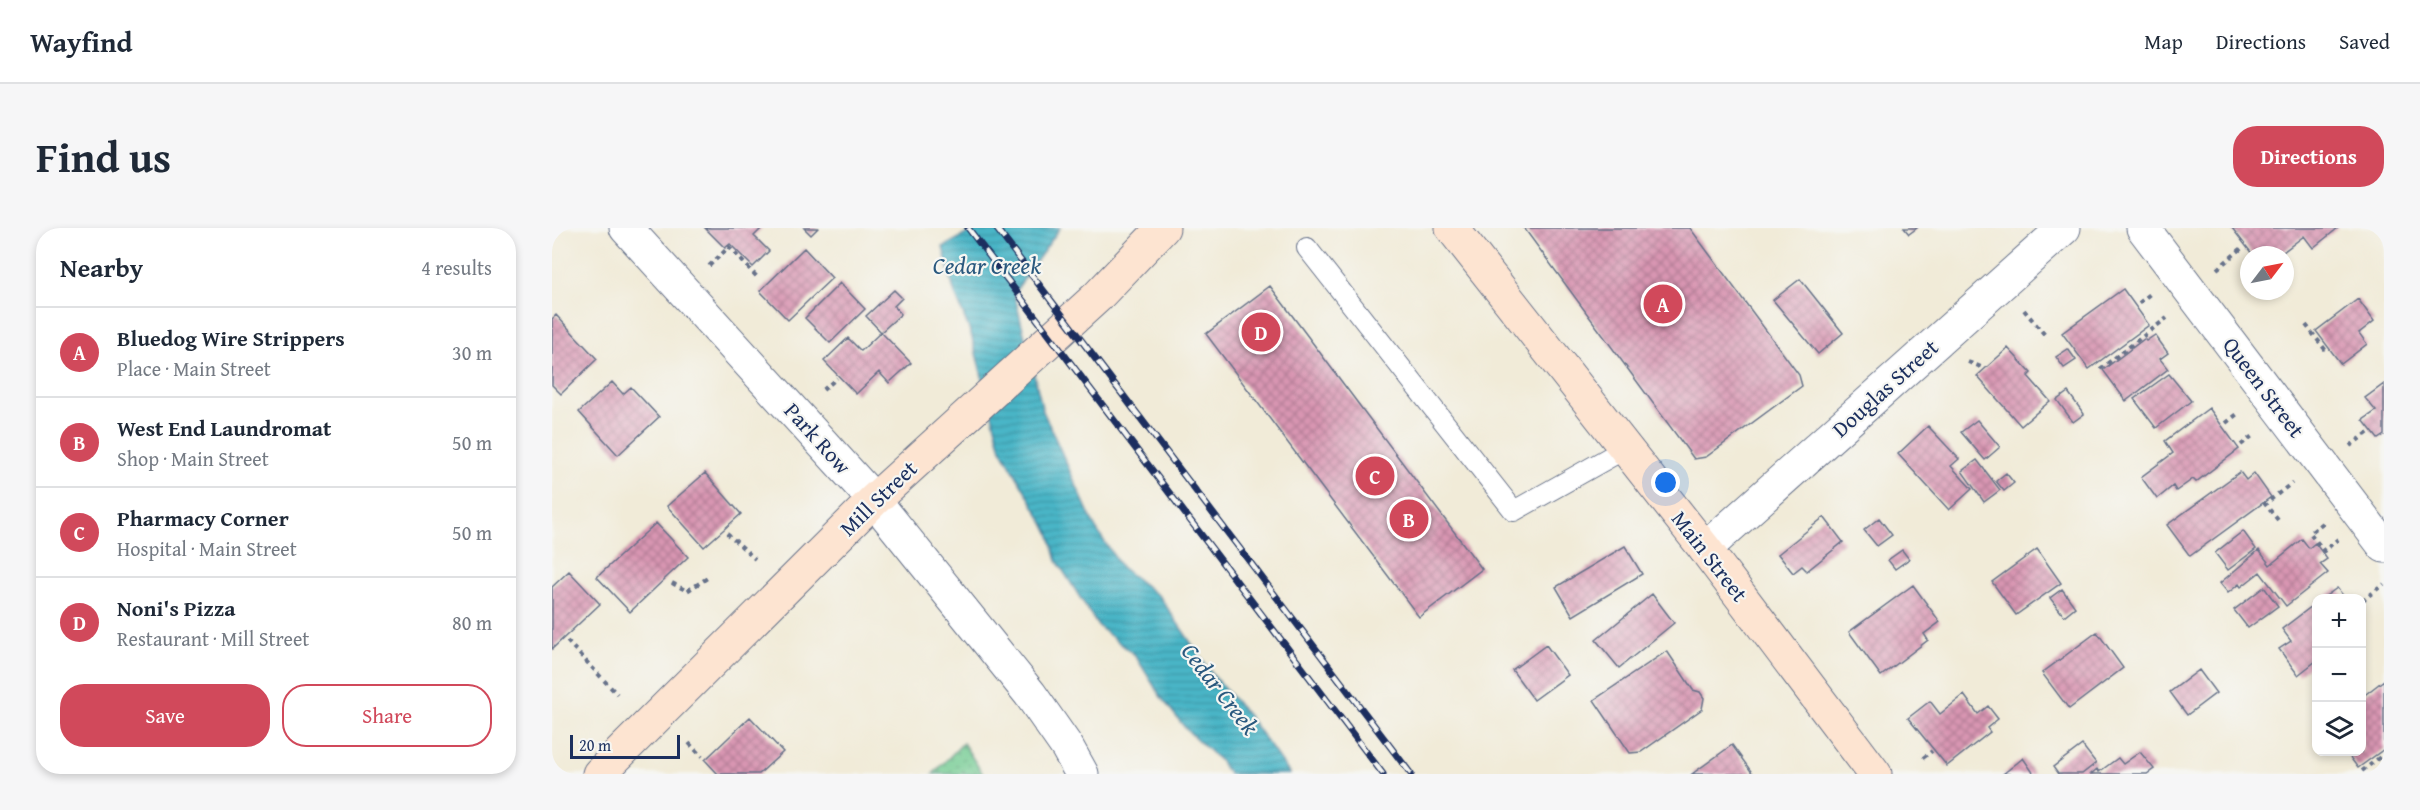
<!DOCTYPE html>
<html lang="en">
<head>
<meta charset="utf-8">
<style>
  body { margin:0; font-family:"Gentium Book Plus",serif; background:#f6f6f7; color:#1f2937 }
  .controls { position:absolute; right:18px; bottom:18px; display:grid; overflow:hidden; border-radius:12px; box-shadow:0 3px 9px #0003 }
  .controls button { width:54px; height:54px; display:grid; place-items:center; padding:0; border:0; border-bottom:2px solid #e0e1e3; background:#fff; color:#1f2937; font:30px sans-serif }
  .compass { position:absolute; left:1688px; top:18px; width:54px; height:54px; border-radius:50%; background:#fff; box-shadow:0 3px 9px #0003; rotate:58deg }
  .scale { position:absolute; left:18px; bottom:15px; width:110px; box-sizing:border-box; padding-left:6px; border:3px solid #1b2f5e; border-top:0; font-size:16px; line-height:21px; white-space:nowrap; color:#1b2f5e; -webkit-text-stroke:4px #f6f6f2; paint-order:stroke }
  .you { position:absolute; left:1114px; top:255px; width:21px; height:21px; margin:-15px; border:4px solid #fff; border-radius:50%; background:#1a73e8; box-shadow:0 0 0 9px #1a73e833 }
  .badge { display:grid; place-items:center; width:39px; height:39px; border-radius:50%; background:#d1495b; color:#fff; font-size:20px; font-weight:700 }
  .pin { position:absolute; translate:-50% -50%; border:3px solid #fff; box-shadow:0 2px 6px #0006 }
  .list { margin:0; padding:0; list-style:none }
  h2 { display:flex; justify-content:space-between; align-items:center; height:78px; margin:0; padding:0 24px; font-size:26px }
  h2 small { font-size:20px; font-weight:400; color:#747a83 }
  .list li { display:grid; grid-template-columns:39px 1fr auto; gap:18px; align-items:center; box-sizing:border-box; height:90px; padding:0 24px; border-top:2px solid #e0e1e3 }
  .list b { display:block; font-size:22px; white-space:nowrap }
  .list p { margin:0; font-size:20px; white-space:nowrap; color:#747a83 }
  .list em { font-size:20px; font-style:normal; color:#747a83 }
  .actions { display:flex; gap:12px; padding:18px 24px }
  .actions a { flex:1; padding:14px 0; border:2px solid #d1495b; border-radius:24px; text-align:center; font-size:21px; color:#d1495b }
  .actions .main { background:#d1495b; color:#fff }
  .icon { flex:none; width:33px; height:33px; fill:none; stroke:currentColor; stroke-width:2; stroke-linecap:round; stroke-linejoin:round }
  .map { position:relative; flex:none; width:1832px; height:546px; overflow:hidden; border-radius:24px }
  header { display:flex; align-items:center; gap:36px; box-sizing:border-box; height:84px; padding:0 30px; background:#fff; border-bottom:2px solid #e0e1e3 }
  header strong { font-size:28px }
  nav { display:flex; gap:33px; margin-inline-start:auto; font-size:21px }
  .intro { display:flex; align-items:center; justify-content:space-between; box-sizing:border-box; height:144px; padding:0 36px }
  h1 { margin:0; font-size:42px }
  .button { padding:15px 27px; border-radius:24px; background:#d1495b; color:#fff; font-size:21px; font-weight:700 }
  main { display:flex; gap:36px; padding:0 36px }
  aside { flex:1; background:#fff; border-radius:24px; box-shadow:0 3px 9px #0003 }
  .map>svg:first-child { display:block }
  .green { fill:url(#green-dots); stroke:#467c77; stroke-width:1.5 }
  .water { fill:url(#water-rules); stroke:#327292; stroke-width:1.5 }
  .building { fill:url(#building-cross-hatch) }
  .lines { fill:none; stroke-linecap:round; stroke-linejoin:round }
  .service-casing { stroke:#667189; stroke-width:22 }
  .minor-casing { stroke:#667189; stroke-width:35 }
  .secondary-casing { stroke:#667189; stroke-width:35 }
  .path { stroke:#667189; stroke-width:4; stroke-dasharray:4.5 4.5; stroke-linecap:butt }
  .service { stroke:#fff; stroke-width:20 }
  .minor { stroke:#fff; stroke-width:33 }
  .secondary { stroke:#fde4d1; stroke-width:33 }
  .rail-casing { stroke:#1b2f5e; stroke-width:7 }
  .rail { stroke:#f6f6f2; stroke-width:4.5; stroke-dasharray:14; stroke-linecap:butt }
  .labels { text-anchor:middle; stroke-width:4.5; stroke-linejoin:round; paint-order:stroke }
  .street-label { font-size:22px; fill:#1b2f5e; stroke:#f6f6f2 }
  .water-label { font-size:24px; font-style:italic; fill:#29587e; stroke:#f6f6f2 }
</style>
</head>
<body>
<header>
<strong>Wayfind</strong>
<nav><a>Map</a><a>Directions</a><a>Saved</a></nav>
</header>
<div class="intro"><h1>Find us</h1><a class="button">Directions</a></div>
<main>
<aside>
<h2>Nearby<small>4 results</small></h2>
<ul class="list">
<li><span class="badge">A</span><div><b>Bluedog Wire Strippers</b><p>Place · Main Street</p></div><em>30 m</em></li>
<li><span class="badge">B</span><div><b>West End Laundromat</b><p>Shop · Main Street</p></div><em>50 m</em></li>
<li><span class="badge">C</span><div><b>Pharmacy Corner</b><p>Hospital · Main Street</p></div><em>50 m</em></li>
<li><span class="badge">D</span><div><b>Noni's Pizza</b><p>Restaurant · Mill Street</p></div><em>80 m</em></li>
</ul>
<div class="actions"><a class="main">Save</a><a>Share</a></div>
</aside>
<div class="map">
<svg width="1832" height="546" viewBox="0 0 1832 546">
  <defs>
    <pattern id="green-dots" width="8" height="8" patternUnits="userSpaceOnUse" patternTransform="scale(1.5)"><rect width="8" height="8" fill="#70ca90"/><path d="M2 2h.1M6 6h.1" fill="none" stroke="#5ba479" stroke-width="1.8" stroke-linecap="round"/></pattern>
    <pattern id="water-rules" width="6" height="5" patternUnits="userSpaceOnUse" patternTransform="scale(1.5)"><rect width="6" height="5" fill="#4ab6c7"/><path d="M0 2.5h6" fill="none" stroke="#3d94a5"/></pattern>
    <pattern id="building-cross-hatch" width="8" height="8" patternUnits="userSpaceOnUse" patternTransform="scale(1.5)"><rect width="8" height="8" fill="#d996b2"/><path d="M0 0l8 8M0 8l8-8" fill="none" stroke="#af7b94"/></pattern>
  </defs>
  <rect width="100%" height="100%" fill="#f6f6f2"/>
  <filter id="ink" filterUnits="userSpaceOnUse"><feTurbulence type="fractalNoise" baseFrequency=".0167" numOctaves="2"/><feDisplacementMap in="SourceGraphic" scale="12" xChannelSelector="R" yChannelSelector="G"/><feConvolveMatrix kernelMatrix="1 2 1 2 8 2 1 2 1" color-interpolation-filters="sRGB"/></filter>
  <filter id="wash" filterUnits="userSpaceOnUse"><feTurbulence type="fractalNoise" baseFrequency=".008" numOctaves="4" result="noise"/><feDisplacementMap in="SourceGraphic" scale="24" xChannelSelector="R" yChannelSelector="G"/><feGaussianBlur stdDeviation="1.35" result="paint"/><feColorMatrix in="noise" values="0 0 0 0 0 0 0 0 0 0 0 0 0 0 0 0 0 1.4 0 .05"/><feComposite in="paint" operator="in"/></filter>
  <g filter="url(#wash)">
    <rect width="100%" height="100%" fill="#f1ebd8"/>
    <path class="green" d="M 411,515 L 431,546 L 381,546 Z"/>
    <path class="water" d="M 425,0 L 508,0 L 462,65 L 491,183 L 543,299 L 569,339 L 608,369 L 660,446 L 697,489 L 738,546 L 677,546 L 667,532 L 634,501 L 609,469 L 583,427 L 546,398 L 505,333 L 497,304 L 449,221 L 419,106 L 402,63 L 391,19 Z"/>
    <g id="blocks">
      <path class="building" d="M 153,0 L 210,0 L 202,8 L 217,23 L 201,39 L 178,16 L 173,20 Z
        M 252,0 L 266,0 L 259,7 Z
        M 972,0 L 1138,0 L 1247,147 L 1250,158 L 1154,229 L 1142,231 Z
        M 1352,0 L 1365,0 L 1357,6 Z
        M 1680,0 L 1786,0 L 1761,20 L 1752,8 L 1727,27 L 1701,27 Z
        M 252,20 L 280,50 L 236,92 L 208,63 Z
        M 1248,51 L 1291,105 L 1266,126 L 1221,72 Z
        M 288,55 L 313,81 L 278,115 L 253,90 Z
        M 718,58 L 930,341 L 867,389 L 654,106 Z
        M 1571,61 L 1597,97 L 1537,141 L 1510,105 Z
        M 342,62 L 350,70 L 342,78 L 349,86 L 329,104 L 314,88 Z
        M 1806,71 L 1822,93 L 1807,105 L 1815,116 L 1789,136 L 1764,103 Z
        M 4,87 L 45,131 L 9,166 L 0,157 L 0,91 Z
        M 329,104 L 359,135 L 337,155 L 327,144 L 304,166 L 272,133 L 296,110 L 309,123 Z
        M 1603,107 L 1616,125 L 1608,131 L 1616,141 L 1574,173 L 1551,142 L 1592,111 L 1594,113 Z
        M 1456,120 L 1479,145 L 1476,148 L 1498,173 L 1469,198 L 1425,148 Z
        M 1516,121 L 1524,132 L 1512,140 L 1504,129 Z
        M 1617,146 L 1639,173 L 1604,200 L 1582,171 Z
        M 60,154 L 71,166 L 79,159 L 107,189 L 66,227 L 27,184 Z
        M 1832,156 L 1832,207 L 1826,211 L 1811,192 L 1824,183 L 1813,170 Z
        M 1516,164 L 1532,186 L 1521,194 L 1505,172 Z
        M 1657,180 L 1687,221 L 1644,254 L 1641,251 L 1624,263 L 1621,258 L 1605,271 L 1589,249 L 1621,225 L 1613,213 Z
        M 1425,192 L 1448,219 L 1433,232 L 1409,204 Z
        M 1376,198 L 1407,231 L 1399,238 L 1420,261 L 1397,282 L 1346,226 Z
        M 1425,232 L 1448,262 L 1432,274 L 1410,243 Z
        M 1688,244 L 1694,252 L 1702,245 L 1719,269 L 1638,328 L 1615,297 Z
        M 153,245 L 189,286 L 152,319 L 115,278 Z
        M 1454,245 L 1462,255 L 1452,263 L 1444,253 Z
        M 1272,289 L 1291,314 L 1255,343 L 1250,338 L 1241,345 L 1226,326 Z
        M 1327,290 L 1340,307 L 1325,318 L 1312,302 Z
        M 104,295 L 136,329 L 78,384 L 45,349 Z
        M 1691,303 L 1704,321 L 1676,342 L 1663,325 Z
        M 1750,311 L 1757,320 L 1763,315 L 1775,331 L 1768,336 L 1776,345 L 1734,378 L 1708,344 L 1689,359 L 1687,356 L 1676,365 L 1668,355 L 1707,322 L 1718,337 Z
        M 1073,318 L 1090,346 L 1021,388 L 1004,359 Z
        M 1485,321 L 1509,355 L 1464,387 L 1440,354 Z
        M 1350,322 L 1357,331 L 1343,341 L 1336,332 Z
        M 17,343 L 48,376 L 0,421 L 0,359 Z
        M 1361,357 L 1388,394 L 1372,406 L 1376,412 L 1329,448 L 1297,404 Z
        M 1712,359 L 1726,378 L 1696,400 L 1682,382 Z
        M 1785,360 L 1793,370 L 1771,370 Z
        M 1510,361 L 1523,379 L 1512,388 L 1498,370 Z
        M 1100,366 L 1122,395 L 1067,440 L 1044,412 Z
        M 1764,375 L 1764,433 L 1746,447 L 1727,421 L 1739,413 L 1730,401 Z
        M 1545,404 L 1571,440 L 1517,481 L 1490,445 Z
        M 994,417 L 1016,447 L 982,472 L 960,442 Z
        M 1115,423 L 1141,462 L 1148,464 L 1152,470 L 1150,481 L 1089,524 L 1078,525 L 1042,472 Z
        M 1647,442 L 1664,465 L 1635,487 L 1618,464 Z
        M 1832,452 L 1832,521 L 1806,540 L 1794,524 L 1810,524 L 1810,469 Z
        M 1412,467 L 1426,486 L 1436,478 L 1446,491 L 1435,500 L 1438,504 L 1395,538 L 1356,490 L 1378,473 L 1388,486 Z
        M 198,489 L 231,524 L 207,546 L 166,546 L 153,532 Z
        M 1180,517 L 1201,546 L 1140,546 Z
        M 1530,517 L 1544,535 L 1530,546 L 1506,546 L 1501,539 Z
        M 1588,524 L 1602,541 L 1595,546 L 1539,546 L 1545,541 L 1547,544 L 1566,530 L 1571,536 Z
        M 1471,530 L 1482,546 L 1451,546 L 1465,535 Z"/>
    </g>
  </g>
  <g filter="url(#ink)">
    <use href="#blocks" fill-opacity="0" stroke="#667189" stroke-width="1.5"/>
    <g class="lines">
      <defs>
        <path id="service" d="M 755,20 L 962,283 L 1074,220"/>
        <path id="minor" d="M 74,0 L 322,272 L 478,466 L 515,519 L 530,546
          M 1591,0 L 1832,318
          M 1153,321 L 1512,0"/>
        <path id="secondary" d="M 900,0 L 1153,321 L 1323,546
          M 47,546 L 322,272 L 545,69 L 611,0"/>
      </defs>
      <use href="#service" class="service-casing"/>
      <use href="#minor" class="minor-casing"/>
      <use href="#secondary" class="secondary-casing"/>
      <path class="path" d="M 157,38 L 177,19 L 205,49
        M 1665,41 L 1690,20
        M 1587,75 L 1598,66
        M 1472,82 L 1493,107
        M 1754,97 L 1775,124
        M 1416,134 L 1429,139
        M 1548,141 L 1615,90
        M 271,162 L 285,150
        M 1674,195 L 1688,184
        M 1689,217 L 1703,206
        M 1798,218 L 1817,204
        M 1726,292 L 1713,276 L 1740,255
        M 1771,295 L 1758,305 L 1772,323 L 1786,311
        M 175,305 L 203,331
        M 120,355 L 135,363 L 157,349
        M 1810,373 L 1832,356
        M 15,413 L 65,466
        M 137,515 L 150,529
        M 1371,530 L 1380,523
        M 1810,543 L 1832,526"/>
      <use href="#service" class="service"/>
      <use href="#minor" class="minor"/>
      <use href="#secondary" class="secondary"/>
      <defs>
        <path id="rail" d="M 416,0 L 831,546
          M 444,0 L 859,546"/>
      </defs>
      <use href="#rail" class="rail-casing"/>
      <use href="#rail" class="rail"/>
    </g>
  </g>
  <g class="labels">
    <g class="street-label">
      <text transform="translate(1712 159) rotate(53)" y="8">Queen Street</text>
      <text transform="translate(1333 160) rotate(-42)" y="8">Douglas Street</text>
      <text transform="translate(266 210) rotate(48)" y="8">Park Row</text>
      <text transform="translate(326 270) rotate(-44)" y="8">Mill Street</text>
      <text transform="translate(1158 328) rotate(52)" y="8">Main Street</text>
    </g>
    <g class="water-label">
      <text x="435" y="46">Cedar Creek</text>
      <text transform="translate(668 461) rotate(52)" y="8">Cedar Creek</text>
    </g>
  </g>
</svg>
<div class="controls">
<button>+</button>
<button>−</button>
<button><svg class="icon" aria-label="layers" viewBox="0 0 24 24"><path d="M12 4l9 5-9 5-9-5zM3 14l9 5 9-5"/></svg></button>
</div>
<svg class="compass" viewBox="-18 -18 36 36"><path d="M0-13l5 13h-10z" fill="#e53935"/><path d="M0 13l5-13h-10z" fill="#747a83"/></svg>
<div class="scale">20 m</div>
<div class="you"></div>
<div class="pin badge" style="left:1111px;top:76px">A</div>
<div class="pin badge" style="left:857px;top:291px">B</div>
<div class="pin badge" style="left:823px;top:248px">C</div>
<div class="pin badge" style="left:709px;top:104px">D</div>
</div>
</main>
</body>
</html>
